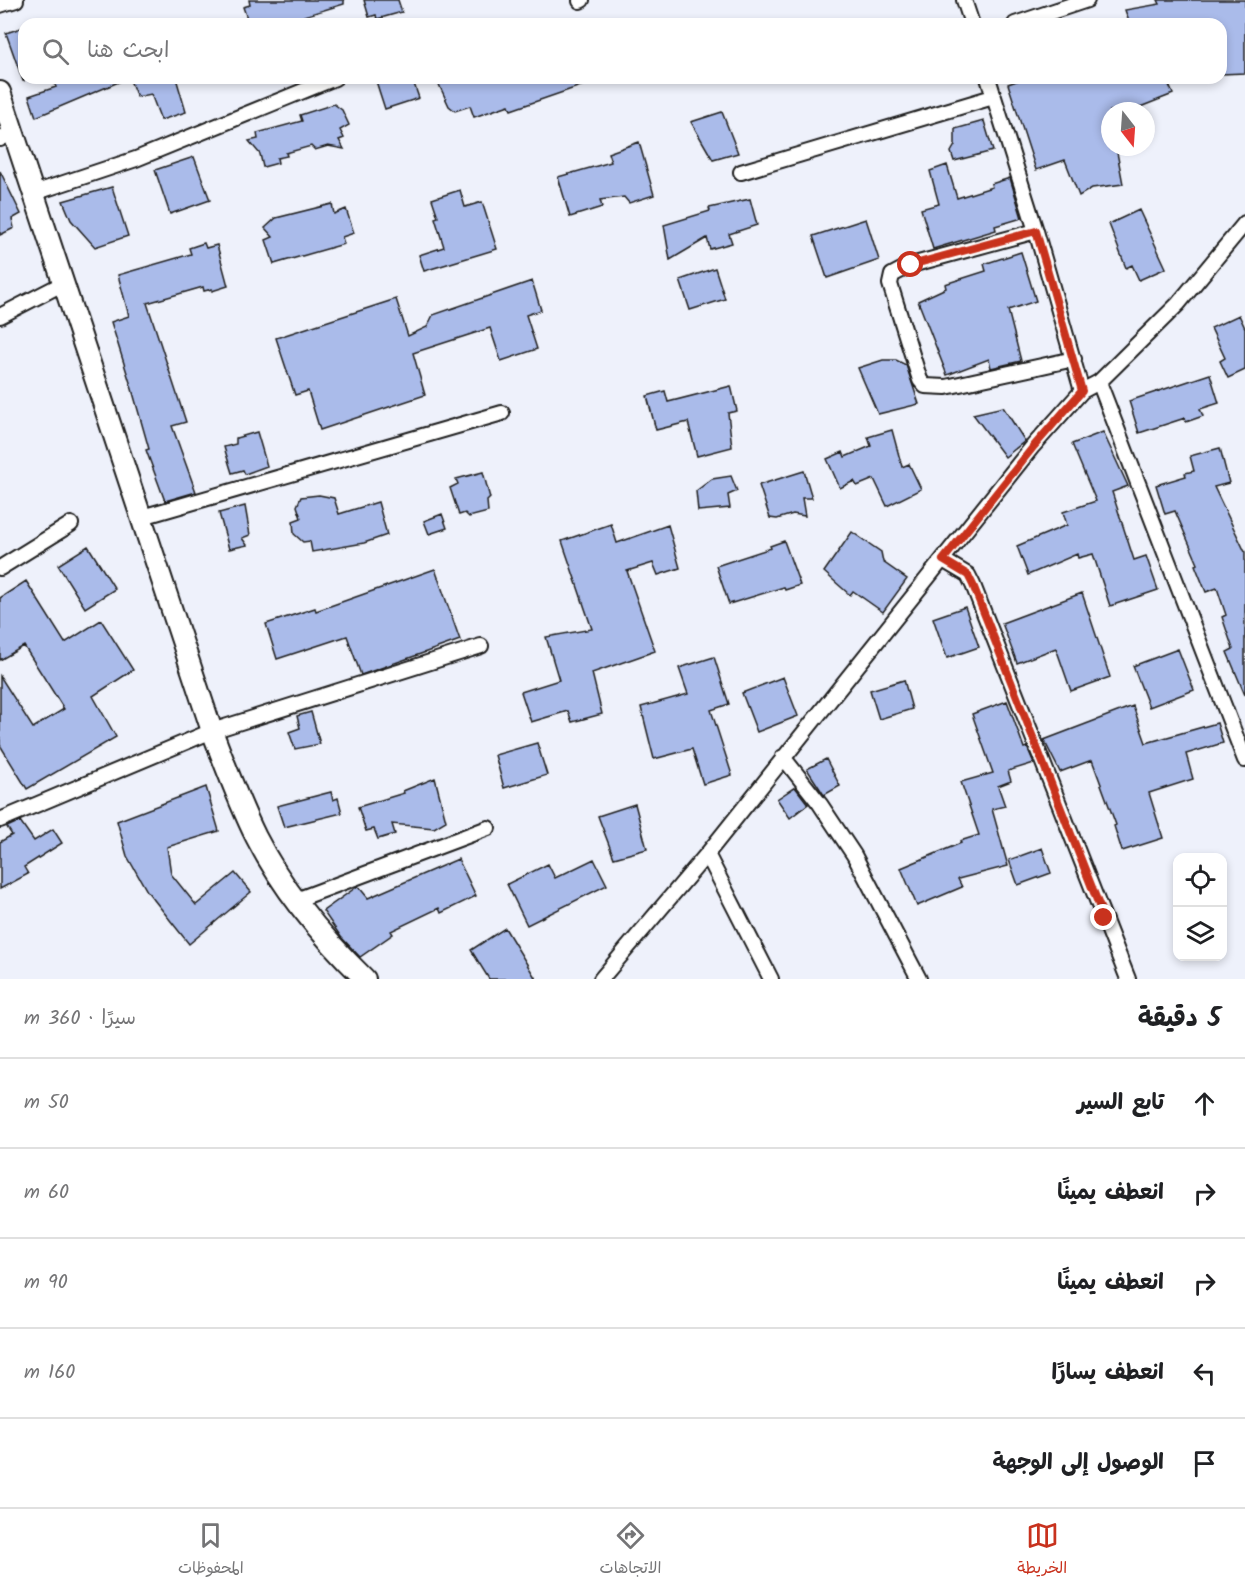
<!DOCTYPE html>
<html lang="ar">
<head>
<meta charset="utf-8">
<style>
  body { margin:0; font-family:Kalam,"Playpen Sans Arabic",sans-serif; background:#f2f2f2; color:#202124; direction:rtl }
  .controls { position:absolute; right:18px; bottom:18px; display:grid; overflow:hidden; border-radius:12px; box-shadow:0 3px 9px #0003 }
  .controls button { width:54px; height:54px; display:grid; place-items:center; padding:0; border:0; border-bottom:2px solid #e0e0e0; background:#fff; color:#202124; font:30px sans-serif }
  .compass { position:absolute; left:1101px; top:102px; width:54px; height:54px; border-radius:50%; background:#fff; box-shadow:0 3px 9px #0003; rotate:163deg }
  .stop { position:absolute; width:18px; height:18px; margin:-14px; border:4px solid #c8321e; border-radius:50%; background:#fff }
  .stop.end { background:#c8321e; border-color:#fff; box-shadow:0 2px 6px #0008 }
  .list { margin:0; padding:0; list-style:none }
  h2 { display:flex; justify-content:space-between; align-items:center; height:78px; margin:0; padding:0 24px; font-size:26px }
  h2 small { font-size:20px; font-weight:400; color:#757577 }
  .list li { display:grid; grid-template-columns:39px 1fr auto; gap:18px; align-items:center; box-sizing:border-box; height:90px; padding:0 24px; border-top:2px solid #e0e0e0 }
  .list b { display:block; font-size:22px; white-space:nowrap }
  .list em { font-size:20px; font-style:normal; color:#757577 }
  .icon { flex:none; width:33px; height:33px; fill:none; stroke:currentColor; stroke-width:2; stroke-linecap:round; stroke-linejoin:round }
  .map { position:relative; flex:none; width:1245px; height:979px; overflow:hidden; direction:ltr }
  .search { position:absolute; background:#fff; box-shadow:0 3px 9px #0003; left:18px; right:18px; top:18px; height:66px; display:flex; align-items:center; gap:15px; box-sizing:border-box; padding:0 21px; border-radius:18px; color:#757577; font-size:22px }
  .sheet { height:528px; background:#fff }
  nav { display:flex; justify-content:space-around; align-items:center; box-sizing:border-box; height:84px; border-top:2px solid #e0e0e0; background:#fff; font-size:16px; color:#757577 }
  nav a { display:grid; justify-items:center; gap:3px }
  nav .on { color:#c8321e }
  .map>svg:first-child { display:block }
  .building { fill:#aabbea; stroke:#1c1c1c; stroke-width:1.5 }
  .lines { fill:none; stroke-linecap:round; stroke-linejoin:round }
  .minor-casing { stroke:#1c1c1c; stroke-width:18 }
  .secondary-casing { stroke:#1c1c1c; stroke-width:24 }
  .minor { stroke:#fff; stroke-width:14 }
  .secondary { stroke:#fff; stroke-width:20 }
  .route { stroke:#c8321e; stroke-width:8 }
</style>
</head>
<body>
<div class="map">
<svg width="1245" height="979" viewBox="0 0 1245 979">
  <rect width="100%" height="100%" fill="#eef1fb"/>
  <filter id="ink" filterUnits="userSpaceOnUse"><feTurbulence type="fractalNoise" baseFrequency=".0167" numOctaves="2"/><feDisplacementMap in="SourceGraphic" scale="12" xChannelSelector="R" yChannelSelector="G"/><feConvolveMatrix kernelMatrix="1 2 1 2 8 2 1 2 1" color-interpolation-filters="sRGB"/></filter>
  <g filter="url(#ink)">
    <path class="building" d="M 249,0 L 344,0 L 344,4 L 304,16 L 306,24 L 249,24 L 243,7 L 250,5 Z
      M 364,0 L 398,0 L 402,12 L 377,19 L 376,15 L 369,17 Z
      M 1158,0 L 1245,0 L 1245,73 L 1221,74 L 1221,24 L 1130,24 L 1125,10 L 1160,4 Z
      M 24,27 L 24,81 L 23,81 L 6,33 Z
      M 52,78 L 128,78 L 36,117 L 29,96 L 56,87 Z
      M 129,78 L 176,78 L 186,112 L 161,120 L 151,94 L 137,97 Z
      M 375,78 L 412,78 L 419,98 L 385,109 Z
      M 436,78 L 598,78 L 598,80 L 511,110 L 509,105 L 474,117 L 470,106 L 455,111 L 449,106 Z
      M 1025,78 L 1166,78 L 1173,94 L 1130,111 L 1110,111 L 1110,149 L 1116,147 L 1123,184 L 1092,188 L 1079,196 L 1065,160 L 1036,170 L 1008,84 Z
      M 334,104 L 342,110 L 349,125 L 340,130 L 344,138 L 339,140 L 344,149 L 328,146 L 315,150 L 311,146 L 286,153 L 287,156 L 277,158 L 278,163 L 263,167 L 260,154 L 249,141 L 258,139 L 257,133 L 302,121 L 300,115 Z
      M 722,112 L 738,153 L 713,160 L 691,122 Z
      M 984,121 L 993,151 L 954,161 L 951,152 L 955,145 L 955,129 Z
      M 639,142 L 654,195 L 629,203 L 624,197 L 600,200 L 602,207 L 570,217 L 558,177 L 611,162 L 608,153 Z
      M 194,157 L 210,200 L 170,214 L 155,170 Z
      M 947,165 L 957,198 L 992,187 L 991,184 L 1010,178 L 1022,218 L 995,226 L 996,230 L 933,249 L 921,209 L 939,204 L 930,171 Z
      M 0,171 L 21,214 L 12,219 L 14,228 L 0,235 Z
      M 112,187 L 128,236 L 95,247 L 71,220 L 63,201 Z
      M 460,190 L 465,207 L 482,202 L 497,249 L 424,271 L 419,255 L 444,247 L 435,218 L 438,217 L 432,199 Z
      M 750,199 L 757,225 L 729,234 L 732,243 L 710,249 L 707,238 L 670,260 L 664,225 L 710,211 L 709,208 Z
      M 332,204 L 334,214 L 346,209 L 354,233 L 342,237 L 344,244 L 274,264 L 266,240 L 273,237 L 265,228 L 276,218 Z
      M 1139,210 L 1166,268 L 1139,280 L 1132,265 L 1126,268 L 1109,224 Z
      M 866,219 L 879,260 L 827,278 L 813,236 Z
      M 204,243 L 206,248 L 217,245 L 228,286 L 212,291 L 212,289 L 204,291 L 203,287 L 147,303 L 186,422 L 172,426 L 196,492 L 165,501 L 146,450 L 149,449 L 132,389 L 111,322 L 129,316 L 118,275 L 191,254 L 189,248 Z
      M 1021,252 L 1036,301 L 1008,310 L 1021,361 L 991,368 L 989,359 L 947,375 L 918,301 L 946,288 L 945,284 L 986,271 L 984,264 Z
      M 715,268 L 725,299 L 690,310 L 680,280 Z
      M 532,281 L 541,310 L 526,315 L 537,349 L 501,361 L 490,328 L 413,353 L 425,395 L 320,430 L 308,391 L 295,395 L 276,338 L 396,299 L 408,336 L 427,327 L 433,315 Z
      M 1239,315 L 1245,328 L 1245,370 L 1228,378 L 1220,361 L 1225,358 L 1211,328 Z
      M 883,360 L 896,360 L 906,365 L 919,404 L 878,414 L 858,368 Z
      M 1210,374 L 1219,403 L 1200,409 L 1203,416 L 1186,422 L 1185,418 L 1139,433 L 1129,401 Z
      M 731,386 L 737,411 L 728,413 L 732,447 L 697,456 L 688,422 L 656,430 L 647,396 L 665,391 L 668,402 Z
      M 1003,407 L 1025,441 L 1005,457 L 973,414 Z
      M 892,430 L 902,467 L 909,464 L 921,489 L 887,506 L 874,479 L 857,486 L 854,481 L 840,488 L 827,459 L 843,452 L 845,457 L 871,446 L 868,437 Z
      M 257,432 L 267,466 L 245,474 L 243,470 L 232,473 L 224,447 L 236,444 L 236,438 Z
      M 1103,432 L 1128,486 L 1112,492 L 1134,560 L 1146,556 L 1158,590 L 1110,606 L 1093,554 L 1078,558 L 1077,554 L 1028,575 L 1017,546 L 1067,525 L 1063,512 L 1096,501 L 1072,444 Z
      M 1220,448 L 1229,483 L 1214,487 L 1245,552 L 1245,695 L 1227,652 L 1233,649 L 1222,617 L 1226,615 L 1217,588 L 1206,592 L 1195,565 L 1198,564 L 1175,511 L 1165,514 L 1156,485 L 1186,476 L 1185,473 L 1194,471 L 1190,456 Z
      M 804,471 L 812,498 L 802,498 L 805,516 L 793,514 L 777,519 L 770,518 L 759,485 Z
      M 483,472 L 490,498 L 487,501 L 488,512 L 469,517 L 465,513 L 459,515 L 450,488 L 458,484 L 456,479 Z
      M 731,476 L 737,491 L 728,495 L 730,508 L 698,511 L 696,491 L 712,479 Z
      M 319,495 L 334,498 L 339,514 L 378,502 L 387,535 L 364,543 L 312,552 L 310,541 L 303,542 L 294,534 L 293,521 L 301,518 L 297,506 L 301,497 Z
      M 245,506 L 250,535 L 242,538 L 247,545 L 229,549 L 219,513 Z
      M 442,514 L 447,528 L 429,534 L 424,521 Z
      M 611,524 L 617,543 L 668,525 L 680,568 L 658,575 L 653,563 L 627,571 L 655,651 L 592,673 L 602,714 L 572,722 L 568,711 L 531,722 L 521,692 L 559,680 L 546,637 L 592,629 L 562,541 Z
      M 852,532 L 881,552 L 883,562 L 907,579 L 883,612 L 853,591 L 850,595 L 824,572 Z
      M 784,541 L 800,585 L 785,590 L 784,587 L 729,604 L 716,566 L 771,548 L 770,546 Z
      M 88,546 L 115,589 L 85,608 L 58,565 Z
      M 435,569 L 460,640 L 361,675 L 347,636 L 277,659 L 266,624 L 315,608 L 316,611 Z
      M 26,581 L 65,643 L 101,620 L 133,670 L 93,696 L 116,737 L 27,789 L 0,745 L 0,676 L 33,728 L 64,709 L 24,646 L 0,660 L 0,598 Z
      M 1082,593 L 1110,677 L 1071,691 L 1056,648 L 1017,663 L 1002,623 Z
      M 965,607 L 979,647 L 947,658 L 933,618 Z
      M 1178,649 L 1194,690 L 1149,707 L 1133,666 Z
      M 714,657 L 729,704 L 711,710 L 732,775 L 703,784 L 692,749 L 654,759 L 641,707 L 688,694 L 679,668 Z
      M 783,677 L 798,716 L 757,732 L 742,693 Z
      M 904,680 L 912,709 L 879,719 L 870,690 Z
      M 1007,701 L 1024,748 L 1027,747 L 1034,763 L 1008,771 L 1011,781 L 998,786 L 1005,806 L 992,809 L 1008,866 L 958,879 L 962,887 L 917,906 L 901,868 L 961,843 L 960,841 L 979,835 L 961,782 L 993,773 L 972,714 Z
      M 1133,706 L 1146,743 L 1217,723 L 1223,743 L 1186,754 L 1193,779 L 1149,793 L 1163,838 L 1122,851 L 1114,826 L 1116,825 L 1092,760 L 1060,772 L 1044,740 Z
      M 311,712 L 320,744 L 295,749 L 289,732 L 300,728 L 297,716 Z
      M 537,743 L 547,775 L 504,788 L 495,755 Z
      M 826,759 L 840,786 L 824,795 L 807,769 Z
      M 435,778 L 446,821 L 434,828 L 392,824 L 395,834 L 378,839 L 374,829 L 366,831 L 358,807 L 404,793 L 403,791 Z
      M 206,787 L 219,831 L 167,847 L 171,874 L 196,905 L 235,873 L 251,892 L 189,944 L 147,891 L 127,856 L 117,821 Z
      M 795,787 L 808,804 L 790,818 L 777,799 Z
      M 331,792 L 333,800 L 338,798 L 342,813 L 284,827 L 277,806 Z
      M 635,804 L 647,849 L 614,858 L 598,816 Z
      M 20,821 L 34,841 L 53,829 L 62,843 L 24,867 L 28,874 L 0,889 L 0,842 L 12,835 L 7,827 Z
      M 1042,848 L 1051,873 L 1018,885 L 1009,860 Z
      M 458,859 L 476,896 L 441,913 L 439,908 L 391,931 L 393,934 L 360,957 L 341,937 L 323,911 L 358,886 L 368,898 Z
      M 594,859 L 607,885 L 527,925 L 507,884 L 548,864 L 555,878 Z
      M 505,928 L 536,979 L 489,979 L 471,950 Z"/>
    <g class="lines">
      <defs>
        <path id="minor" d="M 964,0 L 972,24
          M 580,1 L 582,0
          M 0,5 L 16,0
          M 1015,24 L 1087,0
          M 988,78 L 1036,231 L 1082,391
          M 0,139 L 13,132
          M 741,172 L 993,97
          M 34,193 L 136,159 L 335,78
          M 1036,231 L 911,265 L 892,275 L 890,284 L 920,380 L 925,386 L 946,387 L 1074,359
          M 0,316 L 64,283
          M 1099,382 L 1245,760
          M 142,517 L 502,413
          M 943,560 L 968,575 L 973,585 L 1128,979
          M 0,568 L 71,524
          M 783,757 L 820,804 L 854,855 L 919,979
          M 0,820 L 212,731 L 481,646
          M 707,854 L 771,979
          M 296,900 L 488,828
          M 601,979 L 707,854 L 1033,446 L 1082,391 L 1099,382 L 1178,304 L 1245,223"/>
        <path id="secondary" d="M 0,92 L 212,731 C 226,767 239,803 256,837 C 283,890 323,938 365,979"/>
      </defs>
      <use href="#minor" class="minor-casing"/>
      <use href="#secondary" class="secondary-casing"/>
      <use href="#minor" class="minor"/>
      <use href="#secondary" class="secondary"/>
    </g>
  </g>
  <g class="lines" filter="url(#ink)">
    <path class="route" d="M 911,265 L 1036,231 L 1082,391 L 1034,446 L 943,560 L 968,575 L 973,585 L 1104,918"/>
  </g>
</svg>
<div class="controls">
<button><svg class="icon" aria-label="locate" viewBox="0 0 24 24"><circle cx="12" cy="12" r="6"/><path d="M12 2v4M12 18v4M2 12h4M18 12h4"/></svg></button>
<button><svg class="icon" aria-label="layers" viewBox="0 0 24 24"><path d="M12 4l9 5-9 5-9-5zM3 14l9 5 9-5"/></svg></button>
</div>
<svg class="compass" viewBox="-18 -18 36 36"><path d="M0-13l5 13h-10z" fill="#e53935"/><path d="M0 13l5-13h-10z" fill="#757577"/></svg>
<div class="stop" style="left:911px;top:265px"></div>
<div class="stop end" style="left:1104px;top:918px"></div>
<div class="search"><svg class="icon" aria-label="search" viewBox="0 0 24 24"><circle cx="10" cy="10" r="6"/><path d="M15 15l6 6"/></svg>ابحث هنا</div>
</div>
<section class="sheet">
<h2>5 دقيقة<small>سيرًا · 360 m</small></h2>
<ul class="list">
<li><svg class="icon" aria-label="ahead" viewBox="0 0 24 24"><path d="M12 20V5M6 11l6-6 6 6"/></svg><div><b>تابع السير</b></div><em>50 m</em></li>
<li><svg class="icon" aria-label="right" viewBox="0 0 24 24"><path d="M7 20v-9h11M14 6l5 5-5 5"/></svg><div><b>انعطف يمينًا</b></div><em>60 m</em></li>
<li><svg class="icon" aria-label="right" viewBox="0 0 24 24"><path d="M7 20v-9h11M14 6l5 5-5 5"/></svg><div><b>انعطف يمينًا</b></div><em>90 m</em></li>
<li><svg class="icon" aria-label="left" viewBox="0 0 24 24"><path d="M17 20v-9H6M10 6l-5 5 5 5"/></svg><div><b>انعطف يسارًا</b></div><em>160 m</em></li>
<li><svg class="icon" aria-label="arrive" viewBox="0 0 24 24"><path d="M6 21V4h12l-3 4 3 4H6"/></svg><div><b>الوصول إلى الوجهة</b></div></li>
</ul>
</section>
<nav>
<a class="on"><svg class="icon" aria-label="map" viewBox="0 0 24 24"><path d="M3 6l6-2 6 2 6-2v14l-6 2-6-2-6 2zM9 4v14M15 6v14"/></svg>الخريطة</a>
<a><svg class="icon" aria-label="directions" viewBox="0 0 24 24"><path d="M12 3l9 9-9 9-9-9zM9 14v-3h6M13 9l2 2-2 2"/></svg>الاتجاهات</a>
<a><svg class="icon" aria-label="saved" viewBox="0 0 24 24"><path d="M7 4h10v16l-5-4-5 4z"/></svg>المحفوظات</a>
</nav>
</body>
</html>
